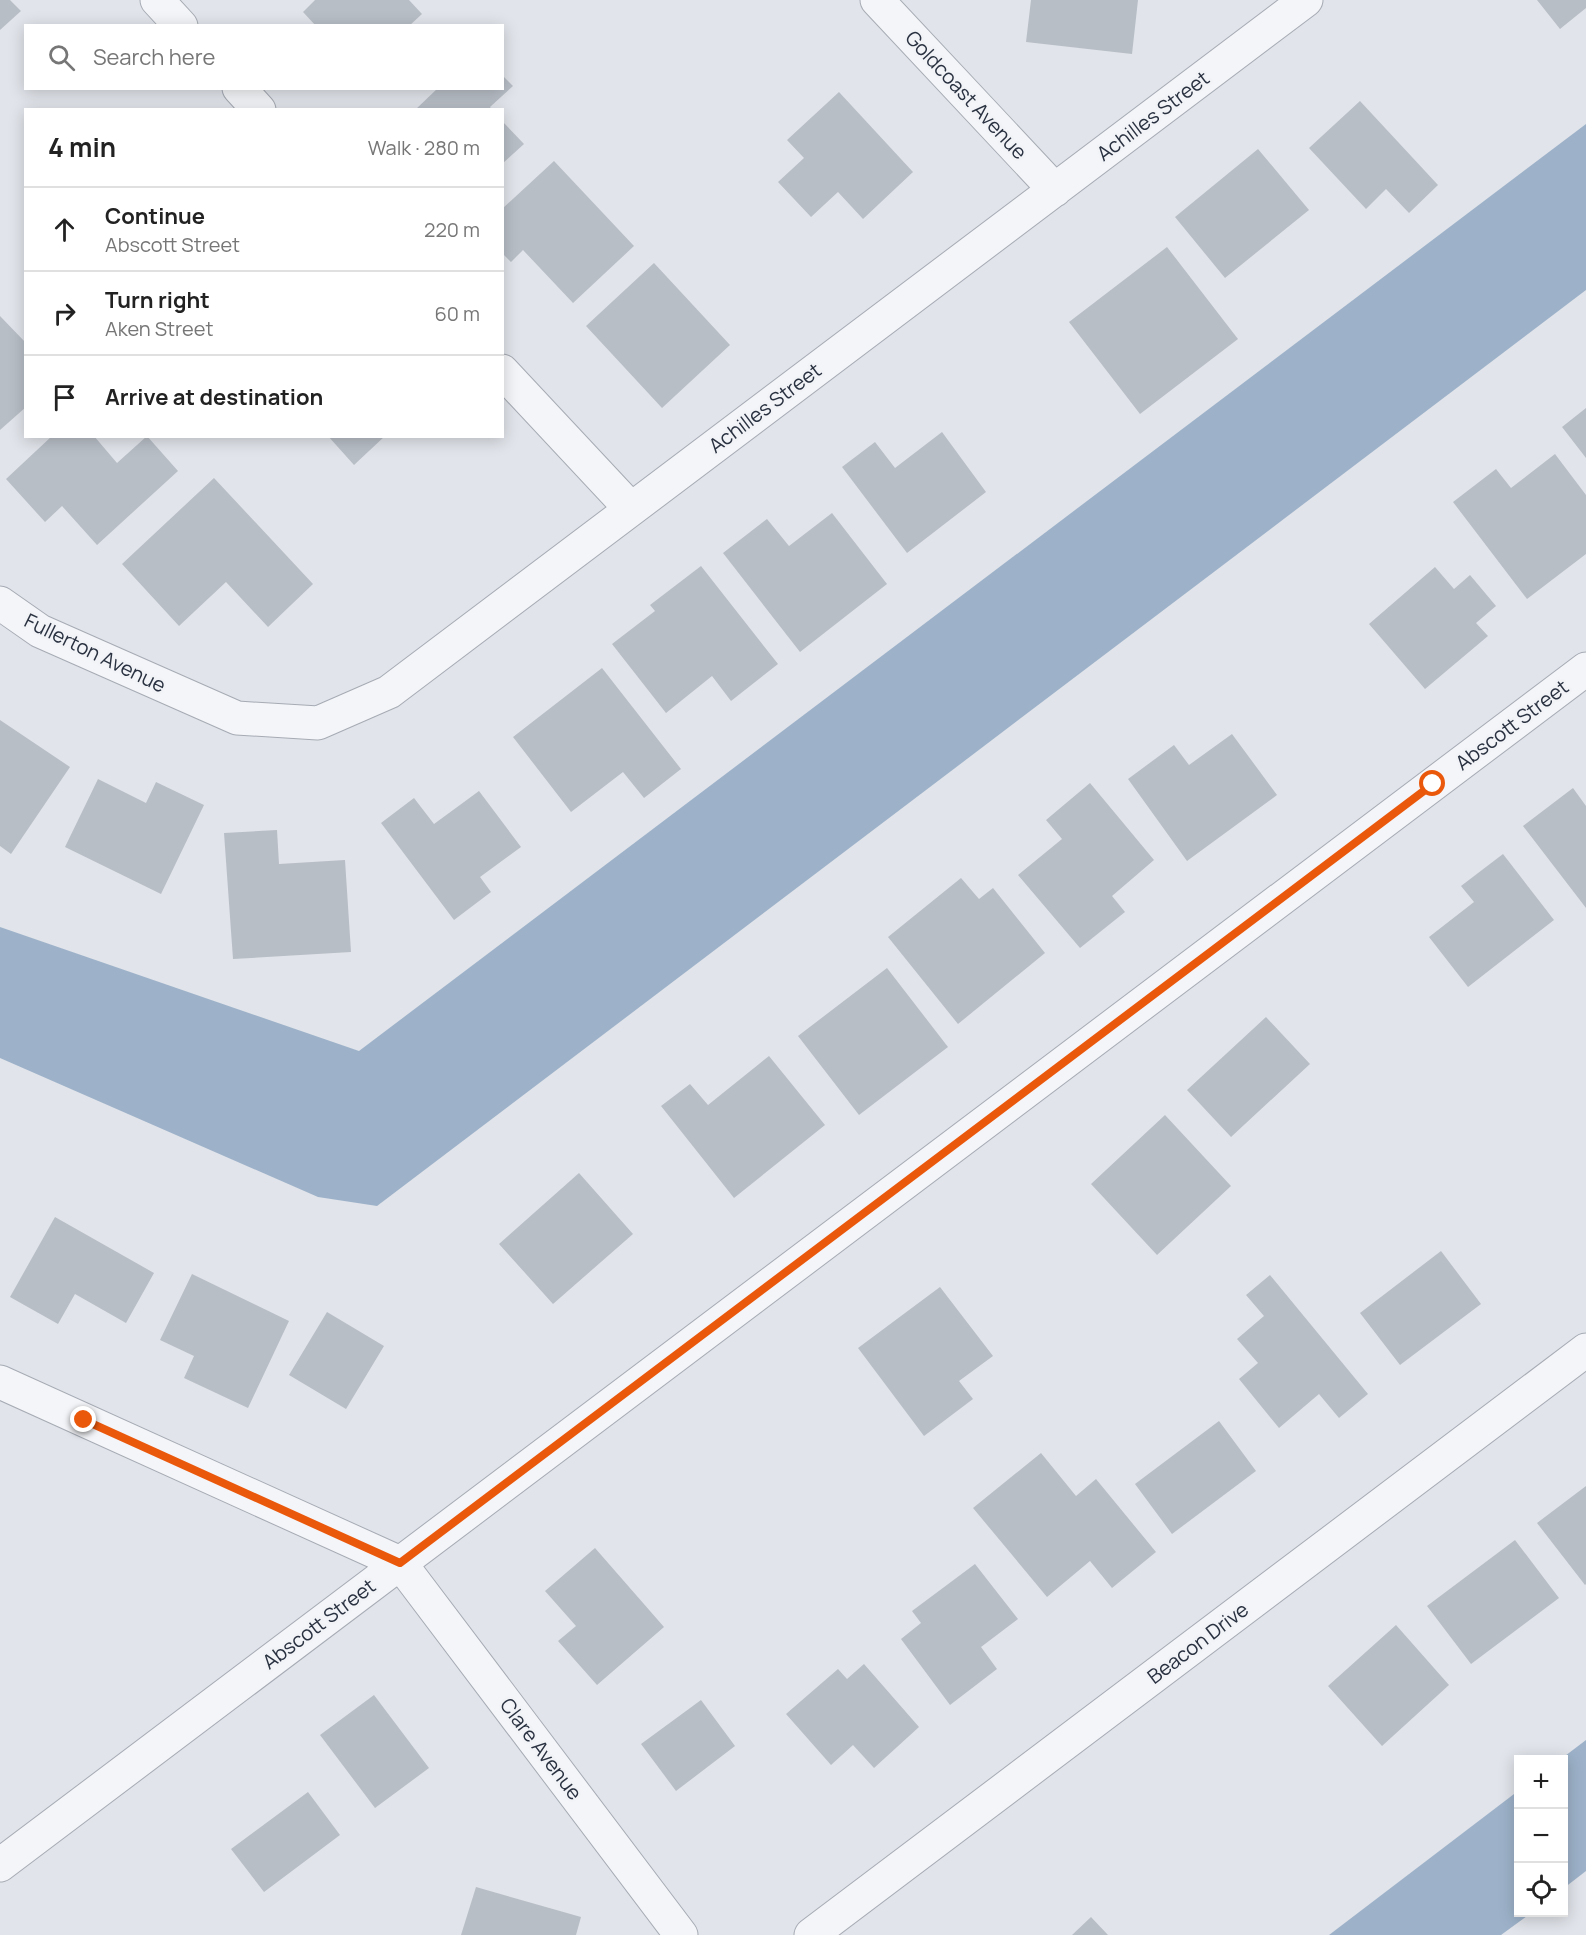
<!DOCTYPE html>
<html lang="en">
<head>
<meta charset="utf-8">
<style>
  body { margin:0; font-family:Manrope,sans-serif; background:#f6f6f6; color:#222 }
  .controls { position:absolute; right:18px; bottom:18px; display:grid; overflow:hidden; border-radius:0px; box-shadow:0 3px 15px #0003 }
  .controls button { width:54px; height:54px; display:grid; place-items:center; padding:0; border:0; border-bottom:2px solid #e0e0e0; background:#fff; color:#222; font:30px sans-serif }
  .stop { position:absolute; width:18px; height:18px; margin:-14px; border:4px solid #ea580c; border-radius:50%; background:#fff }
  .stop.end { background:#ea580c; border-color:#fff; box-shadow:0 2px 6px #0008 }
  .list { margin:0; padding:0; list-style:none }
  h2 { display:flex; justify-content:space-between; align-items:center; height:78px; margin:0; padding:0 24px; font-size:26px }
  h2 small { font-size:20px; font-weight:400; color:#767676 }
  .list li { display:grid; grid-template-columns:39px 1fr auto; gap:18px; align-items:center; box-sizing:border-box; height:84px; padding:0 24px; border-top:2px solid #e0e0e0 }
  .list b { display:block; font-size:22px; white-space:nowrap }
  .list p { margin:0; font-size:20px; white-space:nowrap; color:#767676 }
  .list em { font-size:20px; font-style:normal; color:#767676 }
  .icon { flex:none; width:33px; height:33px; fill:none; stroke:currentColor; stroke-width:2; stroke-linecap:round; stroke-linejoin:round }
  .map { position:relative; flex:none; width:1586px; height:1935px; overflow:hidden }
  .search { position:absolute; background:#fff; box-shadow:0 3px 15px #0003; left:24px; top:24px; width:480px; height:66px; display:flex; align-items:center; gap:15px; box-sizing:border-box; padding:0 21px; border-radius:0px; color:#767676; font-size:22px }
  .panel { position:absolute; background:#fff; box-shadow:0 3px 15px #0003; left:24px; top:108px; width:480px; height:330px; border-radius:0px }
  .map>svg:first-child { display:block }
  .water { fill:#9db2c9 }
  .building { fill:#b8bec6 }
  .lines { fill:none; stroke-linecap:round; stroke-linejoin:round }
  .minor-casing { stroke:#a6abb4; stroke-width:35 }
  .minor { stroke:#f4f5f8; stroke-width:33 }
  .route { stroke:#ea580c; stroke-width:8 }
  .labels { text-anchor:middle; stroke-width:5; stroke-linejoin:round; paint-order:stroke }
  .street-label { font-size:20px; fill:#2a3241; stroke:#f1f3f7 }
</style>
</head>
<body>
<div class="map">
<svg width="1586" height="1935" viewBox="0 0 1586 1935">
  <rect width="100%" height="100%" fill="#e1e4ea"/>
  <path class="water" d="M 1586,124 L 1586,290 L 377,1206 L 318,1197 L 0,1058 L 0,927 L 359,1051 Z
    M 1586,1740 L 1586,1871 L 1564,1888 L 1564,1760 L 1561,1759 Z
    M 1518,1791 L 1518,1912 L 1531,1913 L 1501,1935 L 1329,1935 Z"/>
  <path class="building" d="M 0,0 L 10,0 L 21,11 L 0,30 Z
    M 315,0 L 409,0 L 422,14 L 409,26 L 316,26 L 303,12 Z
    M 1031,0 L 1138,0 L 1132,54 L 1026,42 Z
    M 1537,0 L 1586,0 L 1586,8 L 1560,29 Z
    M 502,75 L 513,86 L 490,107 L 492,110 L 415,110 L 438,88 L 502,88 Z
    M 839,92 L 913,172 L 863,219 L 838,192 L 811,217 L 778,182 L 804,158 L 787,140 Z
    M 1360,101 L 1438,185 L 1409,213 L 1386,189 L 1366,209 L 1309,148 Z
    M 502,121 L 524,144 L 502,164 Z
    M 1258,149 L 1309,210 L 1225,278 L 1175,217 Z
    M 554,161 L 634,246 L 573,303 L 523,250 L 511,262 L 502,253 L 502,209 Z
    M 1167,247 L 1238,339 L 1140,414 L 1069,322 Z
    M 654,263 L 730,345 L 662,408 L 586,326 Z
    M 0,316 L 26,343 L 26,407 L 0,430 Z
    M 1586,408 L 1586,458 L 1562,427 Z
    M 942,432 L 986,492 L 907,553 L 842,467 L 875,442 L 895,468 Z
    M 52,436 L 94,436 L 117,463 L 147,436 L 178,471 L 97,545 L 62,506 L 45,522 L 6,479 Z
    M 328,436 L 385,436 L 354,465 Z
    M 1555,454 L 1586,495 L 1586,554 L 1527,599 L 1453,502 L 1496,469 L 1511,488 Z
    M 214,478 L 313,584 L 268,627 L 226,582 L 179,626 L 122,564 Z
    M 832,513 L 887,584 L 800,652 L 723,553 L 767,519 L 789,546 Z
    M 701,566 L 778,664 L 731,701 L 712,676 L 666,713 L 612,644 L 655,611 L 650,605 Z
    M 1435,567 L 1454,589 L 1470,575 L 1496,606 L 1476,623 L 1488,636 L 1425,689 L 1369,624 Z
    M 602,668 L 681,769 L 644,798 L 623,772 L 571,812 L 513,737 Z
    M 0,720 L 70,767 L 11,854 L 0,846 Z
    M 1232,734 L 1277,795 L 1187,861 L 1128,779 L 1174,745 L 1189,765 Z
    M 98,779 L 146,803 L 156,782 L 204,805 L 161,894 L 65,847 Z
    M 1090,783 L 1154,860 L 1112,896 L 1125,912 L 1080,948 L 1018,875 L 1062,839 L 1046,820 Z
    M 1573,788 L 1586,806 L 1586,908 L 1523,826 Z
    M 479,791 L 521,847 L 480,877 L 491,892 L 454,920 L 381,823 L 414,798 L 434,824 Z
    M 277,830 L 279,864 L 345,860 L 351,952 L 233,959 L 224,833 Z
    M 1503,854 L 1554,920 L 1468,987 L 1429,937 L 1474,902 L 1461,886 Z
    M 961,878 L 979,899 L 993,888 L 1045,953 L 958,1024 L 888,937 Z
    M 887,968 L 948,1047 L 859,1115 L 798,1036 Z
    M 1266,1017 L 1310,1064 L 1231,1137 L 1187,1090 Z
    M 769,1056 L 825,1125 L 734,1198 L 661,1106 L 690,1084 L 708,1105 Z
    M 1165,1115 L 1231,1186 L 1157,1255 L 1091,1184 Z
    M 579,1173 L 633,1234 L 553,1304 L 499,1244 Z
    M 55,1217 L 154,1273 L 126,1323 L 75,1294 L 58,1324 L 10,1297 Z
    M 1441,1251 L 1481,1304 L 1400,1365 L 1360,1313 Z
    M 192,1274 L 289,1321 L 248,1408 L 184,1378 L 194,1356 L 160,1340 Z
    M 1270,1275 L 1368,1394 L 1339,1418 L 1319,1394 L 1279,1428 L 1239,1379 L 1258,1363 L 1237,1339 L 1264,1316 L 1246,1295 Z
    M 940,1287 L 993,1356 L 959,1381 L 973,1399 L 924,1436 L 858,1348 Z
    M 327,1312 L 384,1346 L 346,1409 L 289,1375 Z
    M 1219,1421 L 1256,1471 L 1172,1534 L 1135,1484 Z
    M 1041,1453 L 1076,1496 L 1096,1479 L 1156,1552 L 1112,1588 L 1090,1561 L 1047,1597 L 973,1508 Z
    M 1586,1486 L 1586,1584 L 1585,1585 L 1537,1523 Z
    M 1515,1540 L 1559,1598 L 1471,1664 L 1427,1606 Z
    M 595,1548 L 664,1627 L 597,1685 L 558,1641 L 576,1626 L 545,1591 Z
    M 975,1564 L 1018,1619 L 981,1647 L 997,1669 L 950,1705 L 901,1639 L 921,1623 L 912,1611 Z
    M 1396,1625 L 1449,1685 L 1382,1746 L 1328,1686 Z
    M 864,1664 L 919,1727 L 874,1768 L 853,1745 L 831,1765 L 786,1714 L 838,1669 L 847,1679 Z
    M 374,1695 L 429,1768 L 375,1808 L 320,1735 Z
    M 701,1700 L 735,1746 L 676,1791 L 641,1744 Z
    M 308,1792 L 340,1835 L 264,1892 L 231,1849 Z
    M 476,1887 L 581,1917 L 576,1935 L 461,1935 Z
    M 1091,1917 L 1108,1935 L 1072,1935 Z"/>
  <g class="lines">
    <defs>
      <path id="minor" d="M 157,0 L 181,26
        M 877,0 L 1055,190
        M 239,88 L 259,110
        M 502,371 L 631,509
        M 0,603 L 40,631 L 237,718 L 318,723 L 389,692 L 1306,0
        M 0,1382 L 400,1563 L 681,1935
        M 0,1865 L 1586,669
        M 811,1935 L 1586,1350"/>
    </defs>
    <use href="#minor" class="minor-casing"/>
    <use href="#minor" class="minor"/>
  </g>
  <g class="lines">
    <path class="route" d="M 84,1420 L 400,1563 L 1433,784"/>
  </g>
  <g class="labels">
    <g class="street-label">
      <text transform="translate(966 95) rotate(47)" y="7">Goldcoast Avenue</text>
      <text transform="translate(1153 116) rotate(-37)" y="7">Achilles Street</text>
      <text transform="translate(765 408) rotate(-37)" y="7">Achilles Street</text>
      <text transform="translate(95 653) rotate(26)" y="7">Fullerton Avenue</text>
      <text transform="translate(1512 725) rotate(-37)" y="7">Abscott Street</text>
      <text transform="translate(319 1624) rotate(-37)" y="7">Abscott Street</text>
      <text transform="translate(1198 1643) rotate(-37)" y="7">Beacon Drive</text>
      <text transform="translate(541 1749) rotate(53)" y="7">Clare Avenue</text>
    </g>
  </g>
</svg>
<div class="controls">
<button>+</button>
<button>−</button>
<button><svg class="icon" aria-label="locate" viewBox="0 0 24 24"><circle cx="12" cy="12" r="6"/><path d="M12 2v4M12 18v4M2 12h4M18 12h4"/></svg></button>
</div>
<div class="stop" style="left:1433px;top:784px"></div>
<div class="stop end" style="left:84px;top:1420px"></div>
<div class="search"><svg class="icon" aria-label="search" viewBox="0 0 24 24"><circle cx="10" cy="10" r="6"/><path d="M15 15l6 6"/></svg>Search here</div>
<section class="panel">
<h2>4 min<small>Walk · 280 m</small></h2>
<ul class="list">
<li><svg class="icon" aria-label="ahead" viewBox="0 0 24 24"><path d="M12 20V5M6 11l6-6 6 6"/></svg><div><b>Continue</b><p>Abscott Street</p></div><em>220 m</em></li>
<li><svg class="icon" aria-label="right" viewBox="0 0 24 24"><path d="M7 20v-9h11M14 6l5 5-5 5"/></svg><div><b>Turn right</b><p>Aken Street</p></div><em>60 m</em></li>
<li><svg class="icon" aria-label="arrive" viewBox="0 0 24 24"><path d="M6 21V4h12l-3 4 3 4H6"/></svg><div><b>Arrive at destination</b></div></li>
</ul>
</section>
</div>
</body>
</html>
